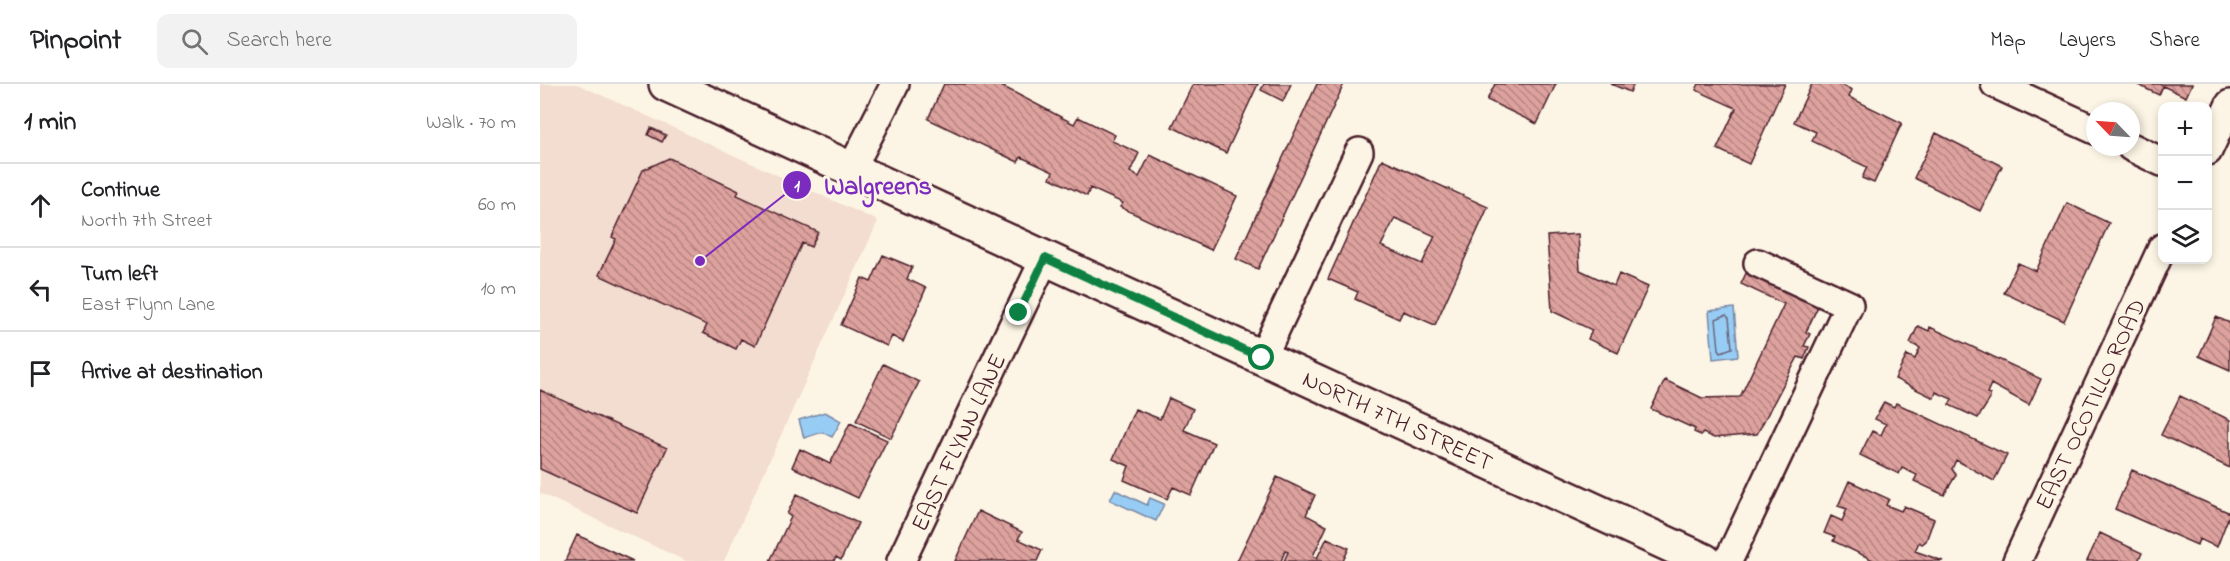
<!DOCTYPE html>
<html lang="en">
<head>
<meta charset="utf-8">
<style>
  body { margin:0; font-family:"Indie Flower",sans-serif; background:#f2f2f2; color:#202124 }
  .controls { position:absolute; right:18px; top:18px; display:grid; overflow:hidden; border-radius:12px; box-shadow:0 3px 9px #0003 }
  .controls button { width:54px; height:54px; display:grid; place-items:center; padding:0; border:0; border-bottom:2px solid #e0e0e0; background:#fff; color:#202124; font:30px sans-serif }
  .compass { position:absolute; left:1546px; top:18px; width:54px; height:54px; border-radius:50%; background:#fff; box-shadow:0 3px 9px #0003; rotate:295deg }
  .stop { position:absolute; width:18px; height:18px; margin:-14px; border:4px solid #0b8043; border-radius:50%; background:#fff }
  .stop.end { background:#0b8043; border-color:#fff; box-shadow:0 2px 6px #0008 }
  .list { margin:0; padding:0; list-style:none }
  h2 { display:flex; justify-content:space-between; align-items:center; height:78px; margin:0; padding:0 24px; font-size:26px }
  h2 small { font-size:20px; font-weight:400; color:#757577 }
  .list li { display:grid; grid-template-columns:39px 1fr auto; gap:18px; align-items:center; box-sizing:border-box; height:84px; padding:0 24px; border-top:2px solid #e0e0e0 }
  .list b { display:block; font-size:22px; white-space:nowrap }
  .list p { margin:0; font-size:20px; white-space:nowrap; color:#757577 }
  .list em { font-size:20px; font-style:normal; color:#757577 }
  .icon { flex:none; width:33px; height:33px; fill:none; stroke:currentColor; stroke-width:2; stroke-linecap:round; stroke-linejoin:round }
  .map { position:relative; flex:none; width:1690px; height:477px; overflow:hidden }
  header { display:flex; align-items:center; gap:36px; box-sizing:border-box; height:84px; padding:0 30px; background:#fff; border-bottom:2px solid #e0e0e0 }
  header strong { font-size:28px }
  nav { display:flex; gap:33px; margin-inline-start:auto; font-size:21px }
  .search { width:420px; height:54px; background:#f2f2f2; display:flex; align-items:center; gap:15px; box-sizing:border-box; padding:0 21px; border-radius:12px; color:#757577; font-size:22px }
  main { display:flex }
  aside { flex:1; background:#fff }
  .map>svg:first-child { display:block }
  .built { fill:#f3dcd0 }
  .water { fill:#97cdf5; stroke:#7887a4; stroke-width:1.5 }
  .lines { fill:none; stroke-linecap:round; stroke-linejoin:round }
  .shore { stroke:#69657c; stroke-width:1.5 }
  .building { fill:url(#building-back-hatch); stroke:#4a1f2b; stroke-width:1.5; fill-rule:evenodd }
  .minor-casing { stroke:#4a1f2b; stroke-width:32 }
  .major-casing { stroke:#4a1f2b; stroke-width:38 }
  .minor { stroke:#fcf5e5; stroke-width:27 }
  .major { stroke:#fcf5e5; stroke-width:33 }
  .route { stroke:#0b8043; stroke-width:8 }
  .labels { text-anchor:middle; stroke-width:6; stroke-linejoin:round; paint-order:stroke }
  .street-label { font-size:24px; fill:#4a1f2b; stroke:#fcf5e5 }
  .leader { fill:none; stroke:#7b2cbf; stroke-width:2 }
  .callout-dot { fill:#7b2cbf; stroke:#fcf5e5; stroke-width:2 }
  .mark-label { font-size:18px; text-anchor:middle; font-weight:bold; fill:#fff }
  .callout-label { font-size:26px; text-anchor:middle; font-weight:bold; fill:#7b2cbf; stroke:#fcf5e5; stroke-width:6; stroke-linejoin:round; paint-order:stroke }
</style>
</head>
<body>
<header>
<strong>Pinpoint</strong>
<div class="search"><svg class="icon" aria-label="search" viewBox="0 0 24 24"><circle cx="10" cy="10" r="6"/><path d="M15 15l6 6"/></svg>Search here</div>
<nav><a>Map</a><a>Layers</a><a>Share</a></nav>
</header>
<main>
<aside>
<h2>1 min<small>Walk · 70 m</small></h2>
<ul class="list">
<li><svg class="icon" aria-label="ahead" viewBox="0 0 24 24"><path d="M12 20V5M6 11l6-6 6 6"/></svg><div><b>Continue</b><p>North 7th Street</p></div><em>60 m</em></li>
<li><svg class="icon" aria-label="left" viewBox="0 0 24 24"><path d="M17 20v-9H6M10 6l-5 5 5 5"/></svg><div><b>Turn left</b><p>East Flynn Lane</p></div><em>10 m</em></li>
<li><svg class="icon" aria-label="arrive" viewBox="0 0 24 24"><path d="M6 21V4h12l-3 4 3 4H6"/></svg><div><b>Arrive at destination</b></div></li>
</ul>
</aside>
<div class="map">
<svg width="1690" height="477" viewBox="0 0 1690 477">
  <defs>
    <pattern id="building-back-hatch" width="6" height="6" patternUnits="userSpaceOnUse" patternTransform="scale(1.5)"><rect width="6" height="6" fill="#dda29e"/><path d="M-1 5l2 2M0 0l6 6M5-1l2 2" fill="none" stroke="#b58381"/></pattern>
  </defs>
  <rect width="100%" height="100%" fill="#fcf5e5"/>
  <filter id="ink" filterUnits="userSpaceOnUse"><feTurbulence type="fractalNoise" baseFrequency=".0167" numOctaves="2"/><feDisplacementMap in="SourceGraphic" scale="12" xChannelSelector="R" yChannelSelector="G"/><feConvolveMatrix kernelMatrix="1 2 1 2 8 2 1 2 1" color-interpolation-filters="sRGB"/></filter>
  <g filter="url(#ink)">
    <path class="built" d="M 0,0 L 37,0 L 338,137 L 184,477 L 146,477 L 0,409 Z"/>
    <path class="water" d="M 1194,224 L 1198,272 L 1173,275 L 1169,227 Z
      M 285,328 L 301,337 L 292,353 L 282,348 L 264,354 L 259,336 Z
      M 575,406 L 607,421 L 610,414 L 624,420 L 616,437 L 570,416 Z"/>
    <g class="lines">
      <path class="shore" d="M 1186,231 L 1189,234 L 1192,264 L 1181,268 L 1179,265 L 1176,235 Z"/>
    </g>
    <path class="building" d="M 404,0 L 458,0 L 534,40 L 538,33 L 575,51 L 572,57 L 599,69 L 590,88 L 599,93 L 610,71 L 697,112 L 671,166 L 580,123 L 583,119 L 550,104 L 547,112 L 510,94 L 513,88 L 481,73 L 478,78 L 388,35 Z
      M 653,0 L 718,0 L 686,69 L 632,43 Z
      M 724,0 L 751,0 L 743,17 L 721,6 Z
      M 777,0 L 804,0 L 718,185 L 696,175 Z
      M 955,0 L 1016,0 L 997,40 L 947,16 Z
      M 1071,0 L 1094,0 L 1090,8 Z
      M 1159,0 L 1245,0 L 1209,80 L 1177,65 L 1196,24 L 1156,6 Z
      M 1272,0 L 1299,0 L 1312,6 L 1309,13 L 1362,39 L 1334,99 L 1322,94 L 1327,83 L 1272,57 L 1276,48 L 1254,38 Z
      M 1596,0 L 1652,0 L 1646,13 L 1623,2 L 1619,11 Z
      M 111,44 L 126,51 L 122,58 L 108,51 Z
      M 1396,49 L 1462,82 L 1440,127 L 1374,94 Z
      M 129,74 L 199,107 L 197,111 L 278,148 L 271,163 L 262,159 L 215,262 L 201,255 L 196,265 L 163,249 L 167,241 L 59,191 L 76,155 L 72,153 L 103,86 Z
      M 842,75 L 948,123 L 895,241 L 863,227 L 859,235 L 815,215 L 818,208 L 788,195 ZM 855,134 L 895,152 L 882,180 L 841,162 Z
      M 1527,119 L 1569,139 L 1524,237 L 1464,209 L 1478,179 L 1496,187 Z
      M 1038,150 L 1040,186 L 1074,202 L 1079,190 L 1108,203 L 1078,269 L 1048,255 L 1052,246 L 1012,227 L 1007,152 Z
      M 343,171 L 372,183 L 367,195 L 386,204 L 363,258 L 352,252 L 347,262 L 301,241 L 322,194 L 331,198 Z
      M 1208,185 L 1279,220 L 1266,248 L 1270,250 L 1264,262 L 1269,263 L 1264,275 L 1258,273 L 1217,350 L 1174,354 L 1163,349 L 1161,351 L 1154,348 L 1155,345 L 1111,325 L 1125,296 L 1162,314 L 1200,313 L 1244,220 L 1201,200 Z
      M 1676,233 L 1690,239 L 1690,286 L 1659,272 Z
      M 1378,242 L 1389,247 L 1390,243 L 1501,295 L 1489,321 L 1451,300 L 1447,309 L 1450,310 L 1450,315 L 1438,334 L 1409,321 L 1412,315 L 1396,308 L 1394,314 L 1355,295 L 1367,271 L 1375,275 L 1380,264 L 1370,259 Z
      M 343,280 L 379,298 L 351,354 L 316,337 Z
      M 0,306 L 127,364 L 97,429 L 0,385 Z
      M 1640,312 L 1690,336 L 1690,384 L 1621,351 Z
      M 629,314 L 653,325 L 644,346 L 674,359 L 651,411 L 633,403 L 627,415 L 584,396 L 589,382 L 573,375 L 595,325 L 620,335 Z
      M 1344,318 L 1354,323 L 1356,319 L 1467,371 L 1454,397 L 1416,376 L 1412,385 L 1416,391 L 1404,411 L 1374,397 L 1377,391 L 1362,384 L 1359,390 L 1320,371 L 1332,347 L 1341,351 L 1346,340 L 1335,335 Z
      M 310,339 L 347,356 L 318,414 L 252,383 L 260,365 L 290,380 Z
      M 1592,386 L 1690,429 L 1677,463 L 1659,455 L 1657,461 L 1575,425 Z
      M 737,393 L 775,411 L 766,431 L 787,442 L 773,472 L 777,474 L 787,454 L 809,464 L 803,477 L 744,477 L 748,468 L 745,467 L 741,477 L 697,477 Z
      M 1309,397 L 1349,415 L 1346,421 L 1361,427 L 1364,422 L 1394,435 L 1386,457 L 1382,460 L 1379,458 L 1375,467 L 1403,477 L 1335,477 L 1293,457 L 1295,453 L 1284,449 L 1291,432 L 1302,437 L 1307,425 L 1298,422 Z
      M 257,410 L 318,439 L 301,476 L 296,473 L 294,477 L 230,477 L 251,433 L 247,430 Z
      M 438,427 L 482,448 L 478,455 L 502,466 L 497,477 L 415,477 Z
      M 1560,449 L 1602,469 L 1598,477 L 1547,477 Z
      M 37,451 L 93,477 L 25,477 Z"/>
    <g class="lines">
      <defs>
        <path id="minor" d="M 1455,0 L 1555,46
          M 1591,63 L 1622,78
          M 1668,67 L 1690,20
          M 311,86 L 355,0
          M 722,274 L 819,68
          M 361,477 L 505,174
          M 1188,477 L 1309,221 L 1218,179
          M 1477,477 L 1622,164"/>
        <path id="major" d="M 126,0 L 1165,477"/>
      </defs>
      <use href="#minor" class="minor-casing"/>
      <use href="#major" class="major-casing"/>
      <use href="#minor" class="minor"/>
      <use href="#major" class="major"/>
    </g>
  </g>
  <g class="lines" filter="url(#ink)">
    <path class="route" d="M 479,229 L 505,174 L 722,274"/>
  </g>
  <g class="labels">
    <g class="street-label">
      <text transform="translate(1550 320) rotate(-65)" y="8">EAST OCOTILLO ROAD</text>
      <text transform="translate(858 336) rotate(25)" y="8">NORTH 7TH STREET</text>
      <text transform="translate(418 358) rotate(-65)" y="8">EAST FLYNN LANE</text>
    </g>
  </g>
  <path class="leader" d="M160 177L257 101"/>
  <g class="callout-dot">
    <circle cx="160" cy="177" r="6"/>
    <circle cx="257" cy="101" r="15"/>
  </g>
  <g class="mark-label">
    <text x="257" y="107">1</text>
  </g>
  <g class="callout-label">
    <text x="338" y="110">Walgreens</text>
  </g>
</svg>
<div class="controls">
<button>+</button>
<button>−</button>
<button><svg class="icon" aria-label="layers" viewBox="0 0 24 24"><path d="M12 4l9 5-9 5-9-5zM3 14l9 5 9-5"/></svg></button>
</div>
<svg class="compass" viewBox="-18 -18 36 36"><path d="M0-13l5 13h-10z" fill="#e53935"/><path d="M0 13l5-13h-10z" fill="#757577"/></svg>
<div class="stop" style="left:722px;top:274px"></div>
<div class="stop end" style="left:479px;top:229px"></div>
</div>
</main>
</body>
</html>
